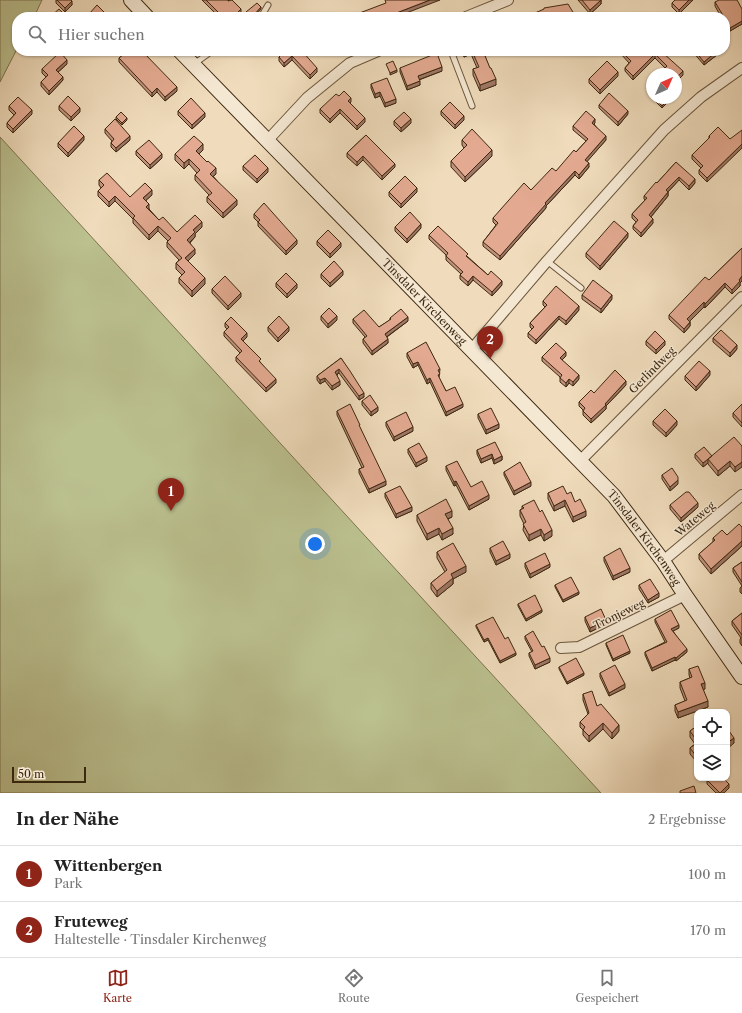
<!DOCTYPE html>
<html lang="de">
<head>
<meta charset="utf-8">
<style>
  body { margin:0; font-family:"Libre Caslon Text",serif; background:#f2f2f2; color:#222 }
  .controls { position:absolute; right:12px; bottom:12px; display:grid; overflow:hidden; border-radius:8px; box-shadow:0 1px 3px #0004 }
  .controls button { width:36px; height:36px; display:grid; place-items:center; padding:0; border:0; border-bottom:1px solid #e0e0e0; background:#fff; color:#222; font:20px sans-serif }
  .compass { position:absolute; left:646px; top:68px; width:36px; height:36px; border-radius:50%; background:#fff; box-shadow:0 1px 3px #0004; rotate:45deg }
  .scale { position:absolute; left:12px; bottom:10px; width:74px; box-sizing:border-box; padding-left:4px; border:2px solid #3d2810; border-top:0; font-size:11px; line-height:14px; white-space:nowrap; color:#3d2810; -webkit-text-stroke:3px #f5e8d3; paint-order:stroke }
  .you { position:absolute; left:315px; top:544px; width:14px; height:14px; margin:-10px; border:3px solid #fff; border-radius:50%; background:#1a73e8; box-shadow:0 0 0 6px #1a73e833 }
  .badge { display:grid; place-items:center; width:26px; height:26px; border-radius:50%; background:#8f2418; color:#fff; font-size:13px; font-weight:700 }
  .pin { position:absolute; translate:-50% -33px; filter:drop-shadow(0 1px 2px #0008) }
  .pin::after { content:''; position:absolute; top:21px; width:14px; height:12px; background:inherit; clip-path:polygon(0 0,100% 0,50% 100%) }
  .list { margin:0; padding:0; list-style:none }
  h2 { display:flex; justify-content:space-between; align-items:center; height:52px; margin:0; padding:0 16px; font-size:17px }
  h2 small { font-size:13px; font-weight:400; color:#767676 }
  .list li { display:grid; grid-template-columns:26px 1fr auto; gap:12px; align-items:center; box-sizing:border-box; height:56px; padding:0 16px; border-top:1px solid #e0e0e0 }
  .list b { display:block; font-size:15px; white-space:nowrap }
  .list p { margin:0; font-size:13px; white-space:nowrap; color:#767676 }
  .list em { font-size:13px; font-style:normal; color:#767676 }
  .icon { flex:none; width:22px; height:22px; fill:none; stroke:currentColor; stroke-width:2; stroke-linecap:round; stroke-linejoin:round }
  .map { position:relative; flex:none; width:742px; height:793px; overflow:hidden }
  .search { position:absolute; background:#fff; box-shadow:0 1px 3px #0004; left:12px; right:12px; top:12px; height:44px; display:flex; align-items:center; gap:10px; box-sizing:border-box; padding:0 14px; border-radius:16px; color:#767676; font-size:15px }
  .sheet { height:164px; background:#fff }
  nav { display:flex; justify-content:space-around; align-items:center; box-sizing:border-box; height:56px; border-top:1px solid #e0e0e0; background:#fff; font-size:11px; color:#767676 }
  nav a { display:grid; justify-items:center; gap:2px }
  nav .on { color:#8f2418 }
  .map>svg:first-child { display:block }
  .green { fill:#bbc08f; stroke:#7c7450 }
  .lines { fill:none; stroke-linecap:round; stroke-linejoin:round }
  .lane-casing { stroke:#6a553b; stroke-width:7 }
  .street-casing { stroke:#6a553b; stroke-width:12 }
  .secondary-casing { stroke:#3d2810; stroke-width:16 }
  .lane { stroke:#f5e8d3; stroke-width:5 }
  .street { stroke:#f5e8d3; stroke-width:10 }
  .secondary { stroke:#f5e8d3; stroke-width:14 }
  .wall { fill:#c3927d; stroke:#3d2810 }
  .shaded-wall { fill:#9f7766; stroke:#3d2810 }
  .building { fill:#e3aa91; stroke:#3d2810 }
  .labels { text-anchor:middle; stroke-width:3; stroke-linejoin:round; paint-order:stroke }
  .street-label { font-size:11px; fill:#3d2810; stroke:#f5e8d3 }
</style>
</head>
<body>
<div class="map">
<svg width="742" height="793" viewBox="0 0 742 793">
  <rect width="100%" height="100%" fill="#f0dcbc"/>
  <filter id="stains"><feTurbulence type="fractalNoise" baseFrequency=".005" numOctaves="4"/><feColorMatrix values="0 0 0 0 .2 0 0 0 0 .09 0 0 0 0 .02 0 0 0 .5 -.17"/></filter>
  <radialGradient id="worn" r=".72"><stop offset=".6" stop-color="#630" stop-opacity="0"/><stop offset="1" stop-color="#630" stop-opacity=".3"/></radialGradient>
  <path class="green" d="M 0,0 L 42,0 L 34,17 L 17,17 L 17,49 L 0,82 Z
    M 0,137 C 201,356 400,575 601,793 L 0,793 Z"/>
  <g class="lines">
    <defs>
      <path id="lane" d="M 261,17 L 268,5
        M 451,51 L 472,106
        M 194,64 L 212,51
        M 547,261 L 581,288"/>
      <path id="street" d="M 466,17 L 508,0
        M 267,141 L 307,98 L 350,63 L 378,51
        M 472,349 L 547,261 L 664,130 L 701,97 L 742,68
        M 580,461 L 742,297
        M 663,561 L 742,495
        M 561,648 L 579,647 L 685,595"/>
      <g id="secondary">
        <path d="M 131,0 L 147,17"/>
        <path id="s1" d="M 180,51 L 614,496 L 663,561 L 685,595 L 742,677"/>
      </g>
    </defs>
    <use href="#lane" class="lane-casing"/>
    <use href="#street" class="street-casing"/>
    <use href="#secondary" class="secondary-casing"/>
    <use href="#lane" class="lane"/>
    <use href="#street" class="street"/>
    <use href="#secondary" class="secondary"/>
  </g>
  <path class="wall" d="M 56,0 L 71,0 L 72,5 L 65,12 L 56,3 Z
    M 202,0 L 228,0 L 241,13 L 237,17 L 219,17 Z
    M 578,0 L 601,0 L 601,4 L 590,14 Z
    M 675,0 L 693,0 L 679,14 L 672,7 L 672,3 Z
    M 715,2 L 742,9 L 742,24 L 730,31 L 725,23 L 725,17 L 721,17 L 715,6 Z
    M 116,51 L 142,51 L 177,91 L 165,101 L 157,92 L 152,97 L 119,62 L 119,58 L 122,56 Z
    M 253,51 L 262,51 L 258,56 Z
    M 277,51 L 302,51 L 317,72 L 310,79 L 292,60 L 284,67 L 279,61 L 279,57 L 281,55 Z
    M 462,51 L 483,51 L 496,85 L 480,91 L 473,75 L 473,69 L 477,68 L 471,54 L 464,57 Z
    M 621,51 L 667,51 L 664,54 L 683,75 L 676,82 L 676,74 L 666,74 L 664,73 L 664,69 L 665,68 L 655,58 L 633,80 L 625,71 L 625,68 L 629,63 L 621,54 Z
    M 692,51 L 722,51 L 704,65 Z
    M 67,64 L 58,72 L 63,80 L 49,95 L 41,86 L 41,82 L 46,77 L 42,73 L 42,69 Z
    M 400,68 L 442,71 L 419,80 L 420,85 L 407,90 L 400,72 Z
    M 618,76 L 600,94 L 589,83 L 589,79 Z
    M 371,84 L 396,103 L 385,107 L 380,96 L 375,98 L 371,88 Z
    M 339,96 L 351,102 L 350,103 L 365,122 L 357,130 L 340,113 L 330,123 L 320,113 L 320,109 Z
    M 652,96 L 652,98 L 670,98 L 670,100 L 662,108 L 652,98 Z
    M 599,105 L 628,114 L 618,126 L 599,108 Z
    M 9,106 L 32,114 L 13,133 L 7,127 L 7,123 L 14,115 L 9,110 Z
    M 59,106 L 80,112 L 71,121 L 59,110 Z
    M 178,111 L 205,117 L 192,129 L 178,115 Z
    M 441,111 L 464,120 L 455,129 L 441,115 Z
    M 116,117 L 127,120 L 122,125 L 116,119 Z
    M 394,121 L 411,123 L 401,132 L 394,125 Z
    M 595,123 L 594,124 L 606,140 L 587,161 L 589,167 L 579,179 L 575,175 L 546,206 L 546,208 L 500,260 L 483,246 L 483,242 L 496,225 L 493,222 L 493,218 L 531,190 L 556,171 L 576,152 L 586,141 L 573,130 L 573,126 Z
    M 718,127 L 707,182 L 699,174 L 699,170 L 701,168 L 692,159 L 692,155 L 709,139 L 709,136 Z
    M 105,129 L 130,140 L 116,152 L 111,147 L 111,143 L 112,141 L 105,133 Z
    M 366,135 L 395,167 L 382,180 L 363,160 L 357,166 L 347,157 L 347,153 Z
    M 84,140 L 68,157 L 58,147 L 58,143 Z
    M 462,140 L 492,156 L 465,182 L 451,167 L 451,161 L 464,148 L 462,145 Z
    M 203,150 L 199,154 L 216,174 L 213,176 L 237,205 L 223,218 L 207,202 L 207,197 L 209,195 L 195,180 L 195,175 L 197,173 L 189,164 L 184,169 L 175,160 L 175,154 Z
    M 136,151 L 162,158 L 150,169 L 136,155 Z
    M 676,162 L 695,183 L 689,190 L 679,180 L 668,192 L 668,196 L 651,217 L 653,223 L 641,237 L 633,229 L 633,226 L 636,222 L 632,218 L 632,214 L 645,200 L 644,199 L 644,196 L 657,183 Z
    M 243,166 L 268,172 L 257,183 L 243,170 Z
    M 99,180 L 130,197 L 152,195 L 146,200 L 149,209 L 159,220 L 177,232 L 202,227 L 195,234 L 195,237 L 190,243 L 195,254 L 188,261 L 205,284 L 192,297 L 179,283 L 179,278 L 182,275 L 176,269 L 176,263 L 179,260 L 167,247 L 167,242 L 168,241 L 158,231 L 149,240 L 133,223 L 133,219 L 115,201 L 109,207 L 98,196 L 98,191 L 101,188 L 99,185 Z
    M 389,192 L 417,192 L 401,208 L 389,196 Z
    M 254,214 L 297,244 L 286,255 L 258,226 L 258,222 L 254,218 Z
    M 395,227 L 421,228 L 407,243 L 395,231 Z
    M 429,235 L 468,257 L 488,275 L 502,285 L 492,296 L 473,280 L 468,286 L 460,279 L 460,275 L 461,274 L 446,260 L 446,255 L 429,239 Z
    M 628,237 L 600,270 L 586,257 L 586,253 Z
    M 317,241 L 341,247 L 330,258 L 317,245 Z
    M 742,248 L 742,281 L 740,283 L 740,286 L 732,294 L 725,287 L 705,308 L 704,307 L 690,321 L 690,326 L 684,333 L 669,319 L 669,315 L 709,280 Z
    M 321,274 L 343,275 L 330,287 L 321,278 Z
    M 276,283 L 297,288 L 287,298 L 276,287 Z
    M 212,289 L 241,297 L 228,310 L 212,293 Z
    M 582,295 L 612,299 L 601,313 L 582,299 Z
    M 543,301 L 579,310 L 566,325 L 559,319 L 536,344 L 528,337 L 528,333 L 532,329 L 530,327 L 530,323 L 545,307 L 543,305 Z
    M 321,316 L 337,320 L 328,328 L 321,320 Z
    M 390,318 L 408,321 L 387,337 L 388,343 L 372,355 L 363,343 L 363,339 L 365,337 L 353,323 L 353,319 L 379,327 L 390,320 Z
    M 225,323 L 247,337 L 243,341 L 261,363 L 276,383 L 266,392 L 236,361 L 236,357 L 240,353 L 224,336 L 224,332 L 227,329 L 225,327 Z
    M 268,327 L 289,331 L 278,342 L 268,331 Z
    M 713,338 L 737,349 L 730,357 L 713,342 Z
    M 646,341 L 665,345 L 656,354 L 646,345 Z
    M 407,353 L 440,369 L 439,378 L 446,391 L 463,407 L 446,416 L 430,382 L 427,384 L 418,365 L 413,368 L 407,357 Z
    M 566,356 L 562,360 L 579,379 L 573,386 L 569,383 L 566,387 L 560,382 L 560,377 L 542,361 L 542,357 Z
    M 341,358 L 364,397 L 359,400 L 339,373 L 337,375 L 340,385 L 332,390 L 325,381 L 320,384 L 317,380 L 317,376 Z
    M 710,375 L 696,391 L 685,380 L 685,376 Z
    M 626,385 L 606,406 L 606,409 L 591,423 L 583,415 L 583,410 L 579,406 L 579,402 L 594,393 Z
    M 362,401 L 378,411 L 371,416 L 362,405 Z
    M 742,404 L 742,427 L 733,417 L 733,413 Z
    M 337,411 L 360,428 L 386,485 L 369,493 L 359,473 L 359,469 L 362,468 L 337,415 Z
    M 478,414 L 499,428 L 486,434 L 478,418 Z
    M 653,421 L 677,425 L 666,437 L 653,425 Z
    M 386,422 L 413,431 L 394,441 L 386,426 Z
    M 742,446 L 735,472 L 730,466 L 718,476 L 708,464 L 708,463 L 703,467 L 695,458 L 695,454 L 712,456 Z
    M 408,449 L 427,461 L 416,467 L 408,453 Z
    M 477,450 L 502,456 L 502,460 L 494,464 L 492,458 L 481,463 L 477,454 Z
    M 446,466 L 471,487 L 489,499 L 469,510 L 456,485 L 454,486 L 446,470 Z
    M 504,472 L 531,486 L 514,495 L 504,475 Z
    M 662,475 L 678,484 L 670,491 L 662,479 Z
    M 385,493 L 412,511 L 396,518 L 385,497 Z
    M 548,493 L 567,494 L 575,502 L 586,516 L 573,522 L 565,506 L 554,511 L 548,499 Z
    M 670,505 L 698,507 L 681,522 L 670,509 Z
    M 522,506 L 552,536 L 544,541 L 541,535 L 529,541 L 523,530 L 524,524 L 520,516 L 520,510 L 522,509 Z
    M 417,515 L 452,517 L 448,519 L 453,534 L 442,540 L 439,534 L 427,540 L 417,521 Z
    M 742,527 L 742,546 L 711,574 L 699,559 L 699,554 L 713,542 L 713,538 L 727,535 Z
    M 490,548 L 510,558 L 496,565 L 490,552 Z
    M 437,552 L 466,572 L 453,579 L 453,584 L 437,597 L 431,589 L 431,583 L 445,572 L 437,558 Z
    M 604,557 L 630,572 L 613,580 L 604,561 Z
    M 742,562 L 742,586 L 733,572 L 733,568 Z
    M 525,563 L 550,567 L 530,578 L 525,567 Z
    M 555,585 L 579,594 L 563,602 L 555,587 Z
    M 639,585 L 659,597 L 648,603 L 639,589 Z
    M 742,586 L 742,594 L 740,592 L 740,588 Z
    M 518,604 L 542,612 L 526,621 L 518,606 Z
    M 742,613 L 742,646 L 740,643 L 740,639 L 741,638 L 732,625 L 732,621 Z
    M 585,617 L 606,624 L 590,632 L 585,621 Z
    M 655,619 L 679,628 L 673,631 L 687,652 L 676,661 L 675,660 L 652,671 L 645,655 L 645,652 L 665,642 L 655,622 Z
    M 476,625 L 505,639 L 516,655 L 500,663 L 488,640 L 484,642 L 476,627 Z
    M 525,636 L 550,662 L 535,669 L 529,656 L 529,653 L 532,652 L 525,639 Z
    M 606,643 L 630,653 L 613,661 L 606,645 Z
    M 559,667 L 584,675 L 567,684 L 559,669 Z
    M 689,669 L 705,689 L 703,689 L 708,707 L 678,718 L 675,711 L 675,705 L 685,701 L 680,688 L 680,682 L 690,678 L 689,675 Z
    M 600,673 L 625,688 L 609,696 L 600,677 Z
    M 583,694 L 597,706 L 619,731 L 612,739 L 603,729 L 589,742 L 583,735 L 583,730 L 580,727 L 580,722 L 588,714 L 583,700 Z
    M 697,726 L 697,762 L 690,754 L 690,748 L 695,744 L 690,737 L 690,731 Z
    M 707,780 L 729,788 L 724,793 L 716,793 L 707,784 Z"/>
  <path class="shaded-wall" d="M 430,0 L 440,0 L 396,17 L 386,17 Z
    M 601,0 L 601,4 L 590,14 L 590,10 Z
    M 689,0 L 693,0 L 679,14 L 679,10 Z
    M 72,1 L 72,5 L 65,12 L 65,8 Z
    M 261,7 L 261,9 L 254,17 L 252,17 Z
    M 241,9 L 241,13 L 237,17 L 233,17 Z
    M 742,21 L 742,24 L 730,31 L 730,28 Z
    M 258,51 L 262,51 L 258,56 Z
    M 464,51 L 471,51 L 471,54 L 464,57 Z
    M 663,51 L 667,51 L 662,56 L 662,52 Z
    M 717,51 L 722,51 L 704,65 L 704,62 Z
    M 655,54 L 655,58 L 633,80 L 633,76 Z
    M 292,56 L 292,60 L 284,67 L 284,63 Z
    M 67,60 L 67,64 L 56,74 L 56,70 Z
    M 442,67 L 442,71 L 418,80 L 418,76 Z
    M 317,68 L 317,72 L 310,79 L 310,75 Z
    M 397,70 L 397,72 L 390,75 L 390,73 Z
    M 683,71 L 683,75 L 676,82 L 676,78 Z
    M 618,72 L 618,76 L 600,94 L 600,90 Z
    M 63,77 L 63,80 L 49,95 L 49,91 Z
    M 496,79 L 496,85 L 480,91 L 480,85 Z
    M 420,81 L 420,85 L 407,90 L 407,86 Z
    M 177,87 L 177,91 L 165,101 L 165,97 Z
    M 157,88 L 157,92 L 152,97 L 152,93 Z
    M 380,92 L 380,96 L 375,98 L 375,94 Z
    M 351,98 L 351,102 L 348,105 L 348,101 Z
    M 670,98 L 670,100 L 662,108 L 662,106 Z
    M 396,99 L 396,103 L 385,107 L 385,103 Z
    M 80,108 L 80,112 L 71,121 L 71,117 Z
    M 340,109 L 340,113 L 330,123 L 330,119 Z
    M 32,110 L 32,114 L 13,133 L 13,129 Z
    M 628,111 L 628,114 L 618,126 L 618,122 Z
    M 205,113 L 205,117 L 192,129 L 192,125 Z
    M 464,116 L 464,120 L 455,129 L 455,125 Z
    M 127,118 L 127,120 L 122,125 L 122,123 Z
    M 365,118 L 365,122 L 357,130 L 357,126 Z
    M 411,119 L 411,123 L 401,132 L 401,128 Z
    M 595,119 L 595,123 L 592,126 L 592,123 Z
    M 84,136 L 84,140 L 68,157 L 68,153 Z
    M 130,136 L 130,140 L 116,152 L 116,148 Z
    M 606,136 L 606,140 L 585,164 L 585,160 Z
    M 203,144 L 203,150 L 196,157 L 196,151 Z
    M 742,144 L 742,148 L 707,182 L 707,178 Z
    M 492,150 L 492,156 L 465,182 L 465,177 Z
    M 162,154 L 162,158 L 150,169 L 150,165 Z
    M 363,156 L 363,160 L 357,166 L 357,162 Z
    M 189,159 L 189,164 L 184,169 L 184,163 Z
    M 589,163 L 589,167 L 579,179 L 579,175 Z
    M 395,164 L 395,167 L 382,180 L 382,176 Z
    M 216,168 L 216,174 L 210,179 L 210,174 Z
    M 268,168 L 268,172 L 257,183 L 257,179 Z
    M 575,171 L 575,175 L 546,206 L 546,208 L 500,260 L 500,256 L 545,203 Z
    M 679,177 L 679,180 L 666,194 L 666,190 Z
    M 695,179 L 695,183 L 689,190 L 689,186 Z
    M 417,188 L 417,192 L 401,208 L 401,204 Z
    M 152,190 L 152,195 L 143,203 L 143,198 Z
    M 668,192 L 668,196 L 649,219 L 649,215 Z
    M 115,196 L 115,201 L 109,207 L 109,202 Z
    M 237,200 L 237,205 L 223,218 L 223,213 Z
    M 149,204 L 149,209 L 146,212 L 146,207 Z
    M 653,219 L 653,223 L 641,237 L 641,233 Z
    M 202,222 L 202,227 L 195,234 L 195,237 L 187,245 L 187,240 L 193,230 Z
    M 421,224 L 421,228 L 407,243 L 407,239 Z
    M 158,226 L 158,231 L 149,240 L 149,235 Z
    M 628,233 L 628,237 L 600,270 L 600,266 Z
    M 297,240 L 297,244 L 286,255 L 286,251 Z
    M 341,243 L 341,247 L 330,258 L 330,254 Z
    M 195,249 L 195,254 L 185,264 L 185,258 Z
    M 343,271 L 343,275 L 330,287 L 330,283 Z
    M 473,276 L 473,280 L 468,286 L 468,282 Z
    M 742,276 L 742,281 L 740,283 L 740,286 L 732,294 L 732,290 L 739,280 Z
    M 205,278 L 205,284 L 192,297 L 192,291 Z
    M 502,281 L 502,285 L 492,296 L 492,292 Z
    M 725,283 L 725,287 L 705,308 L 705,304 Z
    M 297,284 L 297,288 L 287,298 L 287,294 Z
    M 241,293 L 241,297 L 228,310 L 228,306 Z
    M 612,295 L 612,299 L 601,313 L 601,309 Z
    M 704,302 L 704,307 L 687,324 L 687,319 Z
    M 579,306 L 579,310 L 566,325 L 566,321 Z
    M 337,316 L 337,320 L 328,328 L 328,324 Z
    M 559,316 L 559,319 L 536,344 L 536,340 Z
    M 408,317 L 408,321 L 385,338 L 385,334 Z
    M 690,322 L 690,326 L 684,333 L 684,329 Z
    M 289,327 L 289,331 L 278,342 L 278,338 Z
    M 247,333 L 247,337 L 241,343 L 241,339 Z
    M 388,339 L 388,343 L 372,355 L 372,351 Z
    M 665,341 L 665,345 L 656,354 L 656,350 Z
    M 737,345 L 737,349 L 730,357 L 730,353 Z
    M 566,352 L 566,356 L 560,362 L 560,358 Z
    M 418,362 L 418,365 L 413,368 L 413,364 Z
    M 339,369 L 339,373 L 335,375 L 335,372 Z
    M 710,371 L 710,375 L 696,391 L 696,387 Z
    M 579,375 L 579,379 L 573,386 L 573,382 Z
    M 325,378 L 325,381 L 320,384 L 320,380 Z
    M 430,378 L 430,382 L 427,384 L 427,380 Z
    M 276,379 L 276,383 L 266,392 L 266,388 Z
    M 569,379 L 569,383 L 566,387 L 566,383 Z
    M 340,381 L 340,385 L 332,390 L 332,386 Z
    M 626,381 L 626,385 L 606,406 L 606,409 L 591,423 L 591,419 Z
    M 364,393 L 364,397 L 359,400 L 359,396 Z
    M 463,404 L 463,407 L 446,416 L 446,412 Z
    M 378,407 L 378,411 L 371,416 L 371,412 Z
    M 677,421 L 677,425 L 666,437 L 666,433 Z
    M 499,424 L 499,428 L 486,434 L 486,430 Z
    M 413,427 L 413,431 L 394,441 L 394,437 Z
    M 492,454 L 492,458 L 481,463 L 481,459 Z
    M 502,456 L 502,460 L 494,464 L 494,460 Z
    M 427,457 L 427,461 L 416,467 L 416,463 Z
    M 708,459 L 708,463 L 703,467 L 703,463 Z
    M 730,461 L 730,466 L 718,476 L 718,471 Z
    M 742,462 L 742,467 L 735,472 L 735,467 Z
    M 678,480 L 678,484 L 670,491 L 670,487 Z
    M 386,481 L 386,485 L 369,493 L 369,489 Z
    M 456,481 L 456,485 L 454,486 L 454,482 Z
    M 531,482 L 531,486 L 514,495 L 514,491 Z
    M 489,495 L 489,499 L 469,510 L 469,506 Z
    M 565,500 L 565,506 L 554,511 L 554,506 Z
    M 698,503 L 698,507 L 681,522 L 681,518 Z
    M 412,507 L 412,511 L 396,518 L 396,514 Z
    M 452,511 L 452,517 L 445,520 L 445,514 Z
    M 586,511 L 586,516 L 573,522 L 573,517 Z
    M 439,528 L 439,534 L 427,540 L 427,534 Z
    M 453,528 L 453,534 L 442,540 L 442,534 Z
    M 541,529 L 541,535 L 529,541 L 529,535 Z
    M 552,530 L 552,536 L 544,541 L 544,535 Z
    M 742,541 L 742,546 L 711,574 L 711,569 Z
    M 510,554 L 510,558 L 496,565 L 496,561 Z
    M 550,564 L 550,567 L 530,578 L 530,574 Z
    M 466,566 L 466,572 L 453,579 L 453,584 L 437,597 L 437,591 L 451,574 Z
    M 630,568 L 630,572 L 613,580 L 613,576 Z
    M 579,592 L 579,594 L 563,602 L 563,600 Z
    M 659,593 L 659,597 L 648,603 L 648,600 Z
    M 542,610 L 542,612 L 526,621 L 526,619 Z
    M 606,620 L 606,624 L 590,632 L 590,628 Z
    M 679,625 L 679,628 L 671,632 L 671,629 Z
    M 488,638 L 488,640 L 484,642 L 484,640 Z
    M 687,649 L 687,652 L 676,661 L 676,658 Z
    M 630,651 L 630,653 L 613,661 L 613,659 Z
    M 516,653 L 516,655 L 500,663 L 500,661 Z
    M 675,657 L 675,660 L 652,671 L 652,668 Z
    M 550,658 L 550,662 L 535,669 L 535,665 Z
    M 584,673 L 584,675 L 567,684 L 567,682 Z
    M 705,683 L 705,689 L 701,690 L 701,684 Z
    M 625,684 L 625,688 L 609,696 L 609,693 Z
    M 708,701 L 708,707 L 678,718 L 678,712 Z
    M 603,723 L 603,729 L 589,742 L 589,736 Z
    M 619,725 L 619,731 L 612,739 L 612,733 Z
    M 734,738 L 734,743 L 727,749 L 727,743 Z
    M 729,784 L 729,788 L 724,793 L 720,793 Z"/>
  <path class="building" d="M 57,0 L 71,0 L 72,1 L 65,8 Z
    M 206,0 L 228,0 L 228,1 L 232,0 L 241,9 L 233,17 L 223,17 Z
    M 385,0 L 430,0 L 386,17 L 349,17 L 386,3 Z
    M 582,0 L 601,0 L 590,10 Z
    M 675,0 L 689,0 L 679,10 L 672,3 Z
    M 719,0 L 737,0 L 742,9 L 742,21 L 730,28 L 725,19 L 725,17 L 724,17 L 715,2 Z
    M 257,3 L 261,7 L 252,17 L 250,17 L 246,12 Z
    M 568,4 L 576,17 L 526,17 L 544,9 L 544,8 Z
    M 97,5 L 109,17 L 92,17 L 89,14 Z
    M 59,9 L 67,17 L 50,17 Z
    M 120,51 L 142,51 L 177,87 L 165,97 L 157,88 L 152,93 L 119,58 L 124,54 Z
    M 281,51 L 302,51 L 317,68 L 310,75 L 292,56 L 284,63 L 279,57 L 283,53 Z
    M 472,51 L 483,51 L 490,68 L 491,68 L 496,79 L 480,85 L 473,69 L 479,67 Z
    M 621,51 L 663,51 L 662,52 L 683,71 L 676,78 L 676,74 L 670,74 L 664,69 L 667,66 L 655,54 L 633,76 L 625,68 L 631,61 Z
    M 695,51 L 717,51 L 704,62 Z
    M 60,52 L 67,60 L 56,70 L 63,77 L 49,91 L 41,82 L 48,75 L 42,69 Z
    M 437,53 L 442,67 L 418,76 L 420,81 L 407,86 L 400,68 Z
    M 393,61 L 397,70 L 390,73 L 386,64 Z
    M 607,61 L 618,72 L 600,90 L 589,79 Z
    M 387,78 L 396,99 L 385,103 L 380,92 L 375,94 L 371,84 Z
    M 344,91 L 351,98 L 348,101 L 365,118 L 357,126 L 340,109 L 330,119 L 320,109 L 336,94 L 339,96 Z
    M 609,93 L 628,111 L 618,122 L 599,105 Z
    M 68,96 L 80,108 L 71,117 L 59,106 Z
    M 18,97 L 32,110 L 13,129 L 7,123 L 16,113 L 9,106 Z
    M 191,98 L 205,113 L 192,125 L 178,111 Z
    M 654,98 L 670,98 L 662,106 Z
    M 450,102 L 464,116 L 455,125 L 441,111 Z
    M 586,111 L 595,119 L 592,123 L 606,136 L 585,160 L 589,163 L 579,175 L 575,171 L 545,203 L 546,204 L 500,256 L 483,242 L 498,223 L 493,218 L 524,183 L 531,190 L 552,168 L 556,171 L 574,150 L 576,152 L 588,139 L 573,126 Z
    M 121,112 L 127,118 L 122,123 L 116,117 Z
    M 404,112 L 411,119 L 401,128 L 394,121 Z
    M 115,119 L 130,136 L 116,148 L 111,143 L 114,139 L 105,129 Z
    M 74,126 L 84,136 L 68,153 L 58,143 Z
    M 718,127 L 730,139 L 742,130 L 742,144 L 707,178 L 699,170 L 703,166 L 692,155 L 710,137 L 709,136 Z
    M 472,129 L 492,150 L 465,177 L 451,161 L 467,145 L 462,140 Z
    M 366,135 L 395,164 L 382,176 L 363,156 L 357,162 L 347,153 Z
    M 194,136 L 203,144 L 196,151 L 207,162 L 208,161 L 216,168 L 210,174 L 237,200 L 223,213 L 207,197 L 212,193 L 195,175 L 200,170 L 189,159 L 184,163 L 175,154 Z
    M 149,140 L 162,154 L 150,165 L 136,151 Z
    M 255,155 L 268,168 L 257,179 L 243,166 Z
    M 676,162 L 695,179 L 689,186 L 679,177 L 666,190 L 668,192 L 649,215 L 653,219 L 641,233 L 633,226 L 638,220 L 632,214 L 647,198 L 644,196 L 656,182 L 657,183 Z
    M 107,173 L 130,197 L 145,183 L 152,190 L 143,198 L 149,204 L 146,207 L 159,220 L 163,217 L 177,232 L 195,215 L 202,222 L 193,230 L 195,232 L 187,240 L 195,249 L 185,258 L 205,278 L 192,291 L 179,278 L 185,272 L 176,263 L 182,258 L 167,242 L 171,238 L 158,226 L 149,235 L 133,218 L 135,216 L 115,196 L 109,202 L 98,191 L 104,185 L 99,180 Z
    M 405,176 L 417,188 L 401,204 L 389,192 Z
    M 264,203 L 297,240 L 286,251 L 258,222 L 260,220 L 254,214 Z
    M 410,212 L 421,224 L 407,239 L 395,227 Z
    M 614,221 L 628,233 L 600,266 L 586,253 Z
    M 438,226 L 468,254 L 466,256 L 488,275 L 491,271 L 502,281 L 492,292 L 473,276 L 468,282 L 460,275 L 463,272 L 446,256 L 448,253 L 429,235 Z
    M 328,230 L 341,243 L 330,254 L 317,241 Z
    M 742,248 L 742,276 L 739,280 L 740,281 L 732,290 L 725,283 L 705,304 L 704,302 L 687,319 L 690,322 L 684,329 L 669,315 L 705,277 L 709,280 Z
    M 334,261 L 343,271 L 330,283 L 321,274 Z
    M 286,273 L 297,284 L 287,294 L 276,283 Z
    M 225,276 L 241,293 L 228,306 L 212,289 Z
    M 593,280 L 612,295 L 601,309 L 582,295 Z
    M 556,286 L 579,306 L 566,321 L 559,316 L 536,340 L 528,333 L 534,327 L 530,323 L 547,305 L 543,301 Z
    M 329,308 L 337,316 L 328,324 L 321,316 Z
    M 401,309 L 408,317 L 385,334 L 388,339 L 372,351 L 363,339 L 367,336 L 353,319 L 364,310 L 379,327 L 391,319 L 390,318 Z
    M 279,316 L 289,327 L 278,338 L 268,327 Z
    M 231,317 L 247,333 L 241,339 L 261,359 L 259,361 L 276,379 L 266,388 L 236,357 L 242,351 L 224,332 L 229,327 L 225,323 Z
    M 721,330 L 737,345 L 730,353 L 713,338 Z
    M 655,331 L 665,341 L 656,350 L 646,341 Z
    M 426,342 L 440,369 L 438,370 L 440,374 L 438,375 L 446,391 L 455,387 L 463,404 L 446,412 L 430,378 L 427,380 L 418,362 L 413,364 L 407,353 Z
    M 556,343 L 566,352 L 560,358 L 579,375 L 573,382 L 569,379 L 566,383 L 560,378 L 562,375 L 542,357 Z
    M 341,358 L 350,371 L 364,393 L 359,396 L 339,369 L 335,372 L 340,381 L 332,386 L 325,378 L 320,380 L 317,376 Z
    M 699,361 L 710,371 L 696,387 L 685,376 Z
    M 615,370 L 626,381 L 605,404 L 606,405 L 591,419 L 583,411 L 585,408 L 579,402 L 591,390 L 594,393 Z
    M 370,395 L 378,407 L 371,412 L 362,401 Z
    M 350,404 L 360,425 L 359,425 L 386,481 L 369,489 L 359,469 L 364,467 L 337,411 Z
    M 742,404 L 742,423 L 733,413 Z
    M 491,408 L 499,424 L 486,430 L 478,414 Z
    M 665,409 L 677,421 L 666,433 L 653,421 Z
    M 406,412 L 413,427 L 394,437 L 386,422 Z
    M 734,437 L 742,446 L 742,462 L 735,467 L 730,461 L 718,471 L 708,459 Z
    M 495,442 L 502,456 L 494,460 L 492,454 L 481,459 L 477,450 Z
    M 419,443 L 427,457 L 416,463 L 408,449 Z
    M 704,447 L 712,456 L 703,463 L 695,454 Z
    M 457,461 L 471,487 L 482,481 L 489,495 L 469,506 L 456,481 L 454,482 L 446,466 Z
    M 520,462 L 531,482 L 514,491 L 504,472 Z
    M 672,468 L 678,477 L 678,480 L 670,487 L 662,475 Z
    M 400,486 L 412,507 L 396,514 L 385,493 Z
    M 563,486 L 567,494 L 571,492 L 575,502 L 580,499 L 586,511 L 573,517 L 565,500 L 554,506 L 548,493 Z
    M 686,492 L 689,492 L 698,503 L 681,518 L 670,505 Z
    M 446,499 L 452,511 L 445,514 L 453,528 L 442,534 L 439,528 L 427,534 L 417,515 Z
    M 534,500 L 540,512 L 542,510 L 552,530 L 544,535 L 541,529 L 529,535 L 523,524 L 526,522 L 520,510 L 524,508 L 522,506 Z
    M 739,524 L 742,527 L 742,541 L 711,569 L 699,554 L 715,540 L 713,538 L 722,530 L 727,535 Z
    M 503,541 L 510,554 L 496,561 L 490,548 Z
    M 453,543 L 466,566 L 451,574 L 453,578 L 437,591 L 431,583 L 447,570 L 437,552 Z
    M 620,548 L 630,568 L 613,576 L 604,557 Z
    M 545,553 L 550,564 L 530,574 L 525,563 Z
    M 742,562 L 742,582 L 733,568 Z
    M 571,577 L 579,592 L 563,600 L 555,585 Z
    M 650,579 L 659,593 L 648,600 L 639,585 Z
    M 535,595 L 542,610 L 526,619 L 518,604 Z
    M 601,609 L 606,620 L 590,628 L 585,617 Z
    M 671,610 L 679,625 L 671,629 L 687,649 L 676,658 L 675,657 L 652,668 L 645,652 L 667,642 L 655,619 Z
    M 742,613 L 742,635 L 732,621 Z
    M 493,617 L 505,639 L 508,637 L 516,653 L 500,661 L 488,638 L 484,640 L 476,625 Z
    M 533,631 L 542,647 L 544,646 L 550,658 L 535,665 L 529,653 L 533,651 L 525,636 Z
    M 623,635 L 630,651 L 613,659 L 606,643 Z
    M 576,658 L 584,673 L 567,682 L 559,667 Z
    M 615,665 L 625,684 L 609,693 L 600,673 Z
    M 698,666 L 705,683 L 701,684 L 708,701 L 678,712 L 675,705 L 687,700 L 680,682 L 692,677 L 689,669 Z
    M 592,691 L 597,706 L 601,704 L 619,725 L 612,733 L 603,723 L 589,736 L 583,730 L 585,727 L 580,722 L 589,713 L 583,694 Z
    M 697,726 L 697,741 L 690,731 Z
    M 729,731 L 734,738 L 727,743 L 727,732 Z
    M 697,743 L 697,757 L 690,748 Z
    M 709,778 L 723,778 L 729,784 L 720,793 L 707,780 Z
    M 694,786 L 696,793 L 680,793 L 680,791 Z"/>
  <g class="labels">
    <g class="street-label">
      <text dy="4" stroke="none"><textPath href="#s1" startOffset="350">Tinsdaler Kirchenweg</textPath></text>
      <text transform="translate(652 370) rotate(-45)" y="4">Gerlindweg</text>
      <text transform="translate(695 519) rotate(-40)" y="4">Wateweg</text>
      <text dy="4" stroke="none"><textPath href="#s1" startOffset="673">Tinsdaler Kirchenweg</textPath></text>
      <text transform="translate(619 614) rotate(-26)" y="4">Tronjeweg</text>
    </g>
  </g>
  <rect width="100%" height="100%" filter="url(#stains)"/>
  <rect width="100%" height="100%" fill="url(#worn)"/>
</svg>
<div class="controls">
<button><svg class="icon" aria-label="locate" viewBox="0 0 24 24"><circle cx="12" cy="12" r="6"/><path d="M12 2v4M12 18v4M2 12h4M18 12h4"/></svg></button>
<button><svg class="icon" aria-label="layers" viewBox="0 0 24 24"><path d="M12 4l9 5-9 5-9-5zM3 14l9 5 9-5"/></svg></button>
</div>
<svg class="compass" viewBox="-18 -18 36 36"><path d="M0-13l5 13h-10z" fill="#e53935"/><path d="M0 13l5-13h-10z" fill="#767676"/></svg>
<div class="scale">50 m</div>
<div class="you"></div>
<div class="pin badge" style="left:171px;top:511px">1</div>
<div class="pin badge" style="left:490px;top:359px">2</div>
<div class="search"><svg class="icon" aria-label="search" viewBox="0 0 24 24"><circle cx="10" cy="10" r="6"/><path d="M15 15l6 6"/></svg>Hier suchen</div>
</div>
<section class="sheet">
<h2>In der Nähe<small>2 Ergebnisse</small></h2>
<ul class="list">
<li><span class="badge">1</span><div><b>Wittenbergen</b><p>Park</p></div><em>100 m</em></li>
<li><span class="badge">2</span><div><b>Fruteweg</b><p>Haltestelle · Tinsdaler Kirchenweg</p></div><em>170 m</em></li>
</ul>
</section>
<nav>
<a class="on"><svg class="icon" aria-label="map" viewBox="0 0 24 24"><path d="M3 6l6-2 6 2 6-2v14l-6 2-6-2-6 2zM9 4v14M15 6v14"/></svg>Karte</a>
<a><svg class="icon" aria-label="directions" viewBox="0 0 24 24"><path d="M12 3l9 9-9 9-9-9zM9 14v-3h6M13 9l2 2-2 2"/></svg>Route</a>
<a><svg class="icon" aria-label="saved" viewBox="0 0 24 24"><path d="M7 4h10v16l-5-4-5 4z"/></svg>Gespeichert</a>
</nav>
</body>
</html>
